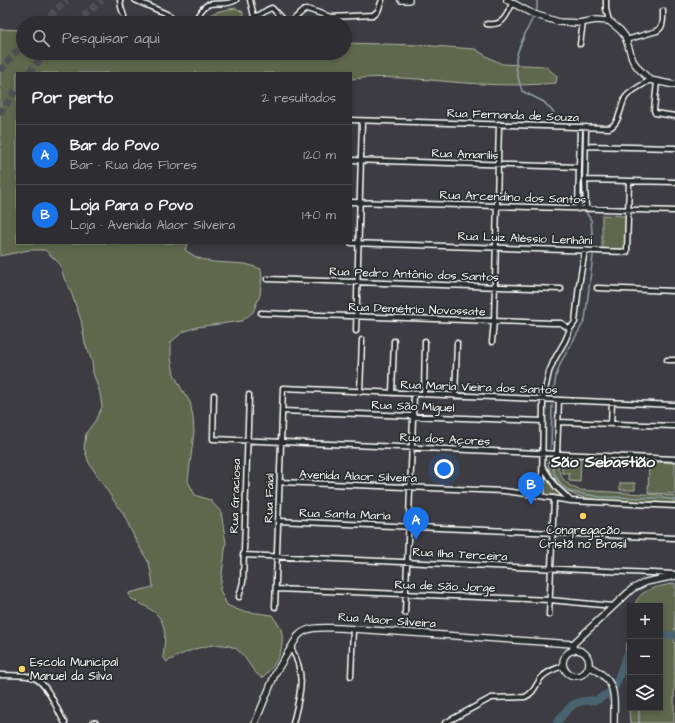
<!DOCTYPE html>
<html lang="pt">
<head>
<meta charset="utf-8">
<style>
  body { margin:0; font-family:"Architects Daughter",sans-serif; background:#36353a; color:#f1f3f6 }
  .controls { position:absolute; right:12px; bottom:12px; display:grid; overflow:hidden; border-radius:0px; box-shadow:0 2px 6px #0003 }
  .controls button { width:36px; height:36px; display:grid; place-items:center; padding:0; border:0; border-bottom:1px solid #49494d; background:#2e2d32; color:#f1f3f6; font:20px sans-serif }
  .you { position:absolute; left:444px; top:469px; width:14px; height:14px; margin:-10px; border:3px solid #fff; border-radius:50%; background:#1a73e8; box-shadow:0 0 0 6px #1a73e833 }
  .badge { display:grid; place-items:center; width:26px; height:26px; border-radius:50%; background:#1a73e8; color:#fff; font-size:13px; font-weight:700 }
  .pin { position:absolute; translate:-50% -33px; filter:drop-shadow(0 1px 2px #0008) }
  .pin::after { content:''; position:absolute; top:21px; width:14px; height:12px; background:inherit; clip-path:polygon(0 0,100% 0,50% 100%) }
  .list { margin:0; padding:0; list-style:none }
  h2 { display:flex; justify-content:space-between; align-items:center; height:52px; margin:0; padding:0 16px; font-size:17px }
  h2 small { font-size:13px; font-weight:400; color:#a7a8ac }
  .list li { display:grid; grid-template-columns:26px 1fr auto; gap:12px; align-items:center; box-sizing:border-box; height:60px; padding:0 16px; border-top:1px solid #49494d }
  .list b { display:block; font-size:15px; white-space:nowrap }
  .list p { margin:0; font-size:13px; white-space:nowrap; color:#a7a8ac }
  .list em { font-size:13px; font-style:normal; color:#a7a8ac }
  .icon { flex:none; width:22px; height:22px; fill:none; stroke:currentColor; stroke-width:2; stroke-linecap:round; stroke-linejoin:round }
  .map { position:relative; flex:none; width:675px; height:723px; overflow:hidden }
  .search { position:absolute; background:#2e2d32; box-shadow:0 2px 6px #0003; left:16px; top:16px; width:336px; height:44px; display:flex; align-items:center; gap:10px; box-sizing:border-box; padding:0 14px; border-radius:22px; color:#a7a8ac; font-size:15px }
  .panel { position:absolute; background:#2e2d32; box-shadow:0 2px 6px #0003; left:16px; top:72px; width:336px; height:172px; border-radius:0px }
  .map>svg:first-child { display:block }
  .green { fill:#5f674d; stroke:#afb3a6 }
  .lines { fill:none; stroke-linecap:round; stroke-linejoin:round }
  .stream { stroke:#93a2a9; stroke-width:1.5 }
  .river { stroke:#4b646f; stroke-width:8 }
  .highway-tunnel { stroke:#505055; stroke-width:7; stroke-dasharray:7 3.5; stroke-linecap:butt }
  .street-casing { stroke:#fff; stroke-width:7 }
  .secondary-casing { stroke:#fff; stroke-width:8 }
  .street { stroke:#2a2d2e; stroke-width:4 }
  .secondary { stroke:#2a2d2e; stroke-width:5.5 }
  .poi-dot { fill:#ffd166; stroke:#2a2d2e; stroke-width:1.5 }
  .labels { text-anchor:middle; stroke-width:3.5; stroke-linejoin:round; paint-order:stroke }
  .street-label { font-size:12px; fill:#fff; stroke:#2a2d2e }
  .poi-label { font-size:12px; fill:#fff; stroke:#2a2d2e }
  .district-label { font-size:16px; font-weight:bold; fill:#fff; stroke:#2a2d2e }
</style>
</head>
<body>
<div class="map">
<svg width="675" height="723" viewBox="0 0 675 723">
  <rect width="100%" height="100%" fill="#3d3c42"/>
  <filter id="ink" filterUnits="userSpaceOnUse"><feTurbulence type="fractalNoise" baseFrequency=".025" numOctaves="2"/><feDisplacementMap in="SourceGraphic" scale="8" xChannelSelector="R" yChannelSelector="G"/><feConvolveMatrix kernelMatrix="1 2 1 2 8 2 1 2 1" color-interpolation-filters="sRGB"/></filter>
  <g filter="url(#ink)">
    <path class="green" d="M 236,8 L 243,12 L 243,20 L 241,23 L 200,23 C 209,12 222,10 236,8 Z
      M 0,29 L 23,30 L 23,53 L 345,53 L 345,43 L 419,45 L 475,49 L 488,57 L 502,64 L 545,66 L 557,76 L 556,83 C 514,87 472,84 430,80 C 403,78 378,76 351,79 L 351,73 L 17,73 L 17,243 L 188,243 L 185,250 L 198,258 L 213,262 L 246,264 L 261,269 L 262,277 L 260,295 L 253,312 L 242,321 L 197,327 L 183,332 L 171,342 L 171,358 L 174,374 L 181,388 L 190,402 L 193,417 L 194,432 L 188,481 L 195,495 L 210,500 L 221,512 L 226,543 L 220,590 L 227,605 L 241,611 L 272,615 C 275,620 279,624 281,629 C 286,649 276,665 262,678 C 252,672 248,660 240,652 C 223,635 183,652 167,662 L 163,657 C 168,619 163,615 130,598 L 129,593 L 153,587 L 152,578 L 149,563 L 136,541 L 123,513 L 114,501 L 89,463 L 84,448 L 86,433 L 95,421 L 102,407 L 100,393 L 93,373 L 92,361 L 85,343 L 81,320 L 71,292 L 64,278 L 60,264 L 45,250 L 29,250 L 0,256 Z
      M 602,215 L 626,216 L 625,249 L 602,248 Z
      M 557,460 C 559,476 564,484 579,490 L 675,496 L 675,503 L 599,500 L 577,496 L 566,491 L 559,485 L 550,473 L 548,461 Z
      M 562,460 L 581,460 L 580,482 L 569,481 L 569,473 L 562,473 Z
      M 649,462 L 675,463 L 675,494 L 648,493 Z
      M 545,474 L 563,495 L 563,498 L 544,495 Z
      M 620,483 L 635,483 L 635,490 L 620,490 Z
      M 675,583 L 674,723 L 630,723 L 625,656 L 626,645 L 630,640 L 630,708 L 660,708 L 660,606 L 635,606 C 638,588 660,587 675,583 Z"/>
    <g class="lines">
      <path class="stream" d="M 537,0 L 537,12
        M 533,18 C 529,25 516,52 516,60 C 515,70 519,81 522,91 L 544,102 L 554,113
        M 587,214 L 591,220 L 593,244
        M 553,396 L 556,376 L 561,362 L 585,320 L 593,256
        M 551,448 L 552,405
        M 552,460 L 554,473 L 562,486 L 571,492 L 601,497 L 661,498 L 675,500
        M 622,667 L 623,671 L 630,677
        M 639,708 L 639,723"/>
      <path class="river" d="M 660,635 L 675,635
        M 615,686 C 621,675 622,662 630,651
        M 557,723 L 565,712 L 574,704 L 583,701 L 597,700 L 609,693"/>
      <path class="highway-tunnel" d="M 42,23 L 67,0
        M 75,23 L 102,0
        M 0,71 L 23,43
        M 29,73 L 45,53
        M 0,114 L 17,88"/>
      <defs>
        <path id="street" d="M 120,0 L 121,7 L 124,16
          M 135,0 L 169,15 L 180,23
          M 250,0 L 254,16 C 261,17 265,9 272,8 L 284,21 C 298,22 297,12 307,9 L 331,17 L 373,15 L 378,11 L 382,0
          M 606,0 L 606,9 L 609,21
          M 193,23 C 198,17 201,8 207,5 C 216,1 224,7 236,0
          M 487,24 C 504,26 506,16 513,2
          M 626,40 L 657,31 C 664,27 663,19 663,11
          M 580,44 L 583,22
          M 657,82 L 654,110 L 655,113 L 675,116
          M 351,120 L 609,128 C 620,124 620,107 625,98 C 629,91 643,85 650,80
          M 586,127 L 585,180 L 586,209
          M 586,146 L 675,148
          M 351,160 L 579,167
          M 585,180 L 675,182
          M 351,202 L 675,211
          M 578,209 L 580,127
          M 351,243 L 627,252 L 629,181
          M 267,279 L 561,289
          M 597,288 L 675,291
          M 261,313 L 553,323 L 561,323 L 570,329
          M 356,331 L 362,121
          M 492,342 L 494,321 L 499,124
          M 667,360 L 675,360
          M 360,392 L 362,340
          M 392,393 L 394,341
          M 424,394 L 425,341
          M 214,395 L 213,439 L 675,459
          M 455,396 L 457,343
          M 282,411 L 543,421
          M 558,422 L 675,426
          M 611,424 L 612,402
          M 557,454 L 559,400
          M 543,467 L 556,487 L 570,500
          M 280,482 L 504,491 L 527,494 L 571,501 L 675,506
          M 542,496 L 543,399 L 549,372 L 554,360 L 565,341 L 570,329 L 575,322 L 579,285 L 585,250
          M 278,521 L 675,538
          M 243,555 L 675,574
          M 276,589 L 550,600 L 613,606
          M 239,597 L 243,582 L 249,395
          M 275,607 L 283,388 L 675,405
          M 405,613 L 414,394
          M 549,615 L 554,498
          M 291,648 C 307,675 300,695 293,723
          M 0,675 C 33,676 39,672 55,704 C 58,710 61,717 65,723
          M 351,676 L 353,629
          M 445,723 L 491,698 L 525,697 C 534,693 535,686 541,678 C 547,671 555,669 563,666"/>
        <path id="secondary" d="M 401,0 L 409,0
          M 507,0 L 533,14 L 559,22 L 579,23 L 596,20 L 609,21 L 620,30 L 625,36 L 633,61 L 639,69 L 650,80 L 675,85
          M563 663a13 13 0 1 1 26 0a13 13 0 1 1-26 0Z
          M 573,651 L 573,644 L 632,589 L 646,582 L 675,576
          M 589,666 C 618,681 614,694 614,723
          M 93,723 L 95,723
          M 255,723 L 276,672 L 298,636 C 308,625 326,628 340,628 L 573,644"/>
      </defs>
      <use href="#street" class="street-casing"/>
      <use href="#secondary" class="secondary-casing"/>
      <use href="#street" class="street"/>
      <use href="#secondary" class="secondary"/>
    </g>
  </g>
  <g class="poi-dot">
    <circle cx="583" cy="516" r="4"/>
    <circle cx="22" cy="669" r="4"/>
  </g>
  <g class="labels">
    <g class="street-label">
      <text transform="translate(513 115) rotate(2)" y="4">Rua Fernanda de Souza</text>
      <text transform="translate(465 154) rotate(2)" y="4">Rua Amarílis</text>
      <text transform="translate(513 197) rotate(2)" y="4">Rua Arcendino dos Santos</text>
      <text transform="translate(525 238) rotate(2)" y="4">Rua Luiz Aléssio Lenhâni</text>
      <text transform="translate(414 274) rotate(2)" y="4">Rua Pedro Antônio dos Santos</text>
      <text transform="translate(417 309) rotate(2)" y="4">Rua Demétrio Novossate</text>
      <text transform="translate(479 387) rotate(2)" y="4">Rua Maria Vieira dos Santos</text>
      <text transform="translate(413 406) rotate(2)" y="4">Rua São Miguel</text>
      <text transform="translate(445 439) rotate(3)" y="4">Rua dos Açores</text>
      <text transform="translate(358 476) rotate(2)" y="4">Avenida Alaor Silveira</text>
      <text transform="translate(235 496) rotate(-88)" y="4">Rua Graciosa</text>
      <text transform="translate(269 498) rotate(-88)" y="4">Rua Faial</text>
      <text transform="translate(345 514) rotate(2)" y="4">Rua Santa Maria</text>
      <text transform="translate(460 554) rotate(3)" y="4">Rua Ilha Terceira</text>
      <text transform="translate(445 586) rotate(2)" y="4">Rua de São Jorge</text>
      <text transform="translate(387 620) rotate(4)" y="4">Rua Alaor Silveira</text>
    </g>
    <g class="poi-label">
      <text x="583" y="534">Congregação<tspan x="583" dy="14">Cristã no Brasil</tspan></text>
      <text x="30" y="666" text-anchor="start">Escola Municipal<tspan x="30" dy="14">Manuel da Silva</tspan></text>
    </g>
    <g class="district-label">
      <text x="603" y="467">São Sebastião</text>
    </g>
  </g>
</svg>
<div class="controls">
<button>+</button>
<button>−</button>
<button><svg class="icon" aria-label="layers" viewBox="0 0 24 24"><path d="M12 4l9 5-9 5-9-5zM3 14l9 5 9-5"/></svg></button>
</div>
<div class="you"></div>
<div class="pin badge" style="left:416px;top:540px">A</div>
<div class="pin badge" style="left:531px;top:505px">B</div>
<div class="search"><svg class="icon" aria-label="search" viewBox="0 0 24 24"><circle cx="10" cy="10" r="6"/><path d="M15 15l6 6"/></svg>Pesquisar aqui</div>
<section class="panel">
<h2>Por perto<small>2 resultados</small></h2>
<ul class="list">
<li><span class="badge">A</span><div><b>Bar do Povo</b><p>Bar · Rua das Flores</p></div><em>120 m</em></li>
<li><span class="badge">B</span><div><b>Loja Para o Povo</b><p>Loja · Avenida Alaor Silveira</p></div><em>140 m</em></li>
</ul>
</section>
</div>
</body>
</html>
